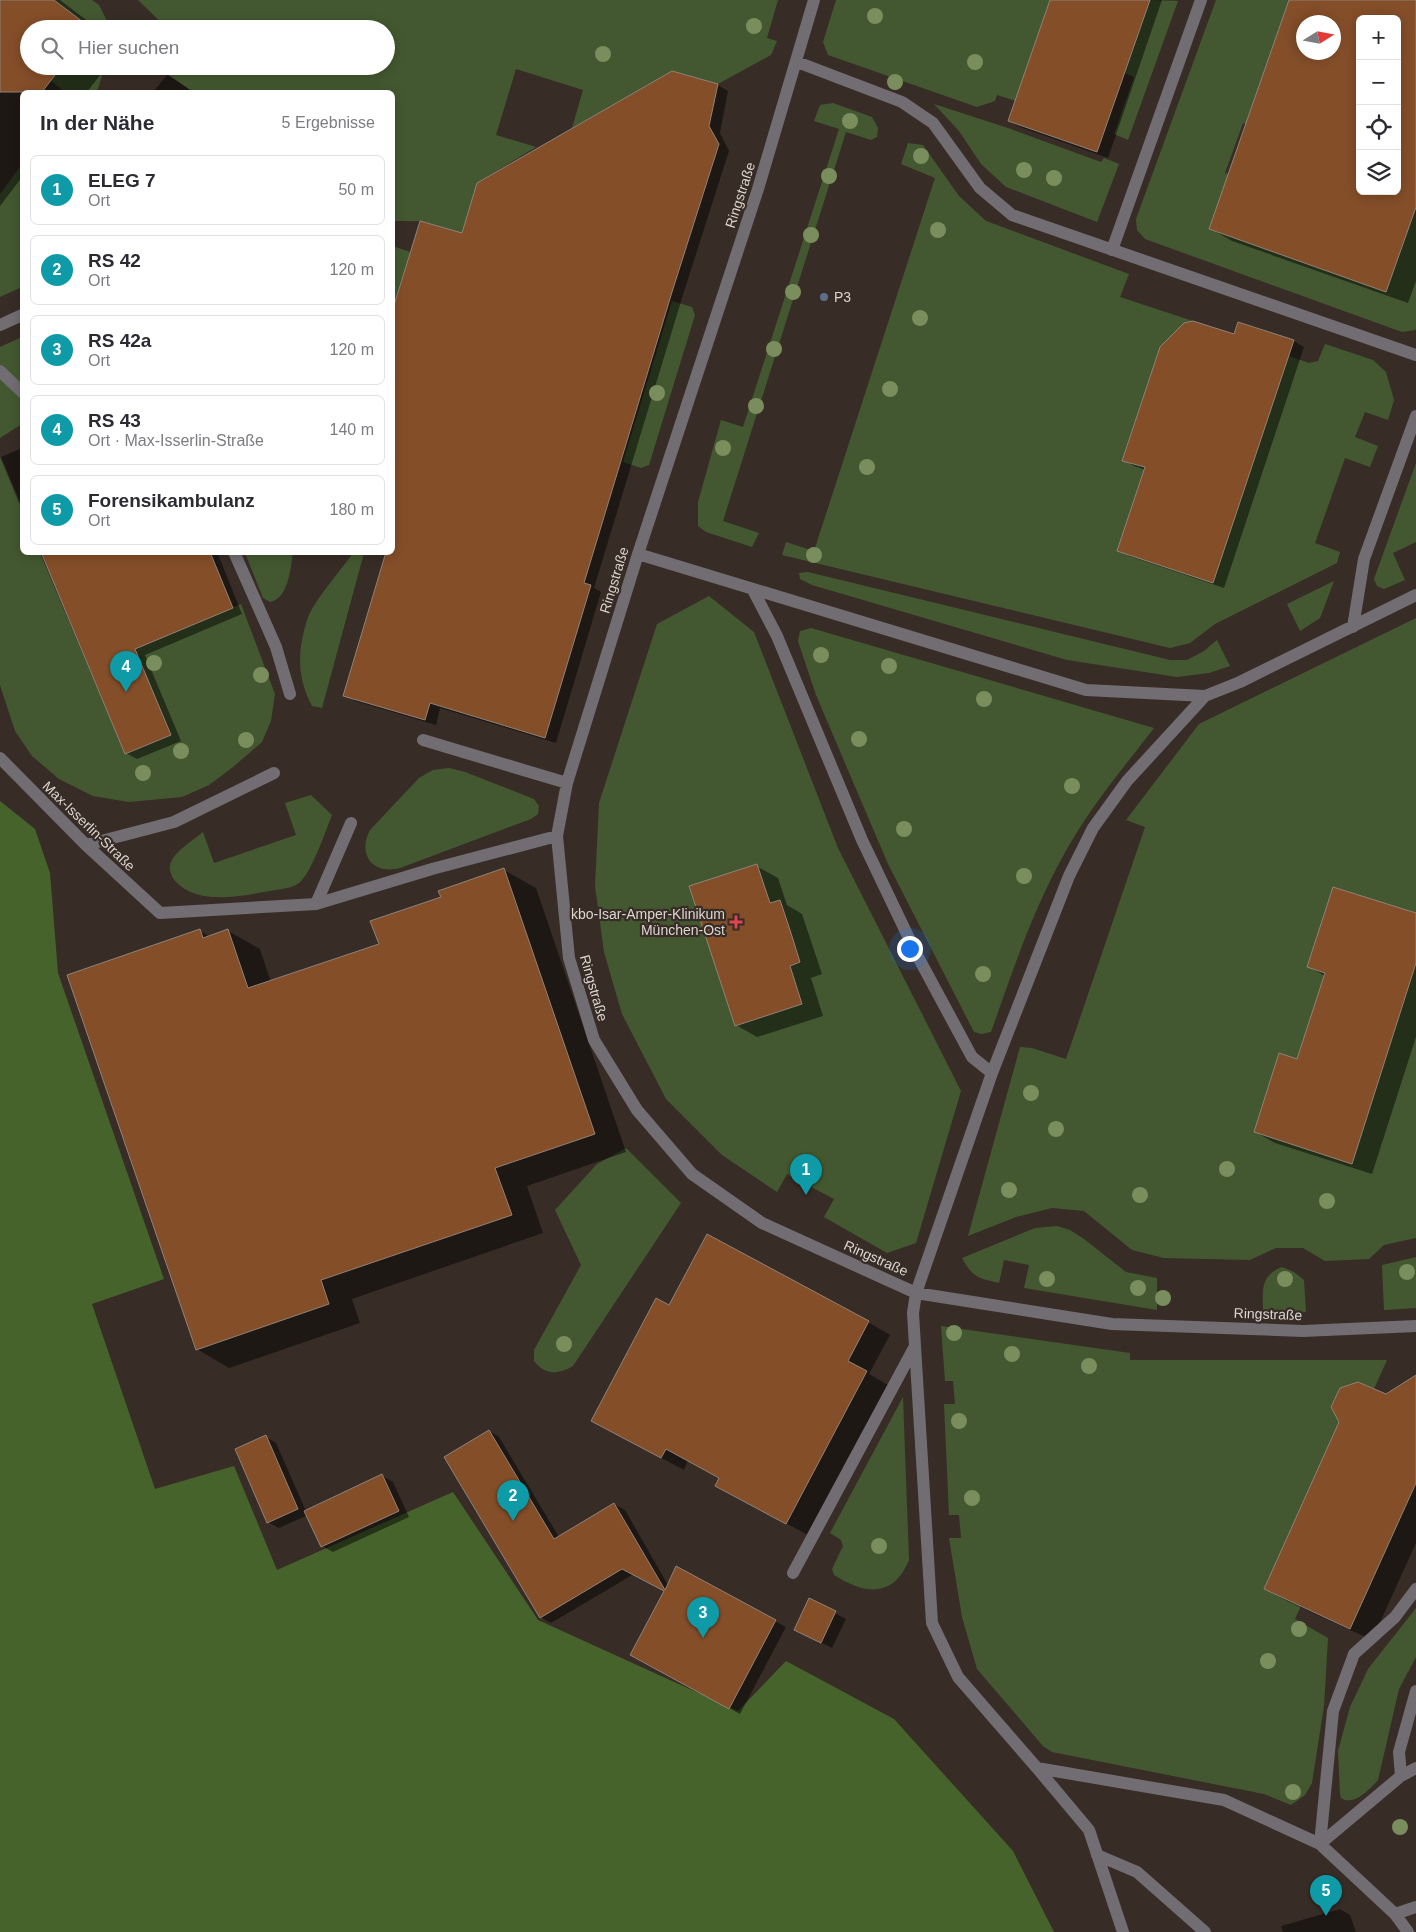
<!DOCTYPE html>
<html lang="de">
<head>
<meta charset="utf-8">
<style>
  body { margin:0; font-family:Helvetica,sans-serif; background:#f7f7f7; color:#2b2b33 }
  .controls { position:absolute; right:15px; top:15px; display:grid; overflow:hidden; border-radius:8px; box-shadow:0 2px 12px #0003 }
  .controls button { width:45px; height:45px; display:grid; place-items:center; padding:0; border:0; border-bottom:1px solid #e1e1e2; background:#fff; color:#2b2b33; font:25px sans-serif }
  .compass { position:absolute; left:1296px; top:15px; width:45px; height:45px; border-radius:50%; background:#fff; box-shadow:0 2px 12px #0003; rotate:79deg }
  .you { position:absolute; left:909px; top:948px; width:18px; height:18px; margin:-12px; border:4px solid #fff; border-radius:50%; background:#1a73e8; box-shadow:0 0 0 8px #1a73e833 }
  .badge { display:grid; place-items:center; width:32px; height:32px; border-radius:50%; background:#3d737c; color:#fff; font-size:16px; font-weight:700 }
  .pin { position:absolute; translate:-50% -41px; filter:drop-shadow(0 1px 2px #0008) }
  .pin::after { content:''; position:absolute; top:26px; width:18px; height:15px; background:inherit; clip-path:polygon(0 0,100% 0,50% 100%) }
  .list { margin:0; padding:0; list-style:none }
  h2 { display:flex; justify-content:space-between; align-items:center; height:65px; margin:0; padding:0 20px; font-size:21px }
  h2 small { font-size:16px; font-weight:400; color:#7c7c81 }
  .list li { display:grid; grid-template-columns:32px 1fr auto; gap:15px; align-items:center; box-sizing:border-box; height:70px; margin:0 10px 10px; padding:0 10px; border:1px solid #e1e1e2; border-radius:8px }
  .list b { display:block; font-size:19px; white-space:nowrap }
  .list p { margin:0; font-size:16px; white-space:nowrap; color:#7c7c81 }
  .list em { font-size:16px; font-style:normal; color:#7c7c81 }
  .icon { flex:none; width:28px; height:28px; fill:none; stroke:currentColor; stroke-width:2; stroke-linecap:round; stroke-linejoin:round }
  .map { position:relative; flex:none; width:1416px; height:1932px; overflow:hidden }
  .search { position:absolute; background:#fff; box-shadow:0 2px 12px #0003; left:20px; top:20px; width:375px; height:55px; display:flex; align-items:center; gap:12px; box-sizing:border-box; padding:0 18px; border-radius:28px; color:#7c7c81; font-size:19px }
  .panel { position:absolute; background:#fff; box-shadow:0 2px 12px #0003; left:20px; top:90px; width:375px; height:465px; border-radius:8px }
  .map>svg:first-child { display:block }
  .green { fill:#435830 }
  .forest { fill:#47632c }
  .shadow { fill:#0007; fill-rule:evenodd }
  .building { fill:#844e29; stroke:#908279; fill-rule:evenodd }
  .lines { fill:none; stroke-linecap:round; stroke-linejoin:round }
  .minor { stroke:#716d72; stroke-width:12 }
  .tree { fill:#7a8e5d }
  .service-dot { fill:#5c6f8a; stroke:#382d26; stroke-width:2 }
  .health-dot { fill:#e0444e; stroke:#382d26; stroke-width:2 }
  .labels { text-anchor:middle; stroke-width:4.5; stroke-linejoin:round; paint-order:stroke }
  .street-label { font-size:14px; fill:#dcd5d0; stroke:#382d26 }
  .poi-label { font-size:14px; fill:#dcd5d0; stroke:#382d26; text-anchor:start }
</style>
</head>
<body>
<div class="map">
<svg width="1416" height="1932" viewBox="0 0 1416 1932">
  <rect width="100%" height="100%" fill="#382d26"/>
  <path class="green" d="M 55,0 L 92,0 L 99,5 L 109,25 L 108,29 L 91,29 Z
    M 138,0 L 778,0 L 767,38 L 777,41 L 771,55 L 718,84 L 672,71 L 572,128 L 583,90 L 516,69 L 496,135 L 536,147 L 477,183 L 469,210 L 523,252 L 420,221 L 393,221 L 392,92 L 193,92 L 166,73 L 167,66 L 386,66 L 386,29 L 168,29 Z
    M 836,0 L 1050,0 L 1016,101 L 997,95 L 995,101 L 977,107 L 828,55 L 823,42 Z
    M 1150,0 L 1178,1 L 1128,140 L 1114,134 L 1134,77 L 1125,73 Z
    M 1216,0 L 1289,0 L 1246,124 L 1243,123 L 1225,173 L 1229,174 L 1209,229 L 1386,291 L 1416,207 L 1416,329 L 1415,330 L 1402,332 L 1145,239 L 1137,230 L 1136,219 Z
    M 62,66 L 105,66 L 97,92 L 65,92 L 51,81 Z
    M 833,103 L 872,117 L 878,128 L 877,137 L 871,140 L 846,132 L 723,521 L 759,533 L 752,547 L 706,532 L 698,526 L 698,502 L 721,420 L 743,427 L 839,129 L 814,121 L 820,105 Z
    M 934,104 L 1008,128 L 1101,162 L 1104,158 L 1119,164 L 1097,222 L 1006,187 L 981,164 L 959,131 Z
    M 908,143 L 923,145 L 959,196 L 986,221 L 1129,274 L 1120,297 L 1193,321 L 1184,323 L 1159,350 L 1122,460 L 1145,467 L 1117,551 L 1213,583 L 1289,356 L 1309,363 L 1318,361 L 1325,344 L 1373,360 L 1386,372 L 1394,400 L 1388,420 L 1365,412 L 1355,437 L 1378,446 L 1370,467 L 1345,458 L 1315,543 L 1340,552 L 1337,563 L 1215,624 L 1190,643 L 1170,648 L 782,555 L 786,542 L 814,551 L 935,178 L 901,164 Z
    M 22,164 L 22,287 L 0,297 L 0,194 Z
    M 393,246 L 410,252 L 393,312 Z
    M 672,301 L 692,307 L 695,315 L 649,465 L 641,468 L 623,462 Z
    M 22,337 L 22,424 L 0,438 L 0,347 Z
    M 0,457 L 22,510 L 22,552 L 40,553 L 125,754 L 171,735 L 135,649 L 241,604 L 275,694 L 271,721 L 262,742 L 233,767 L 209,785 L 182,797 L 129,802 L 93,796 L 59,779 L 32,756 L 15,731 L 0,685 Z
    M 1416,463 L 1416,542 L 1393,553 L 1405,580 L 1384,589 L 1377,586 L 1374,579 Z
    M 354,552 L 364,553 L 322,708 L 312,706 C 299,681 297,658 304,631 C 306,624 308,615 312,609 C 324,589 340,571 354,552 Z
    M 245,553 L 293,553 C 290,569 289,598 270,602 L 263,598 Z
    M 808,572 L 1170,660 L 1187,660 L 1204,651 L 1217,640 L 1230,666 L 1209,673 L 1177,677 L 1067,660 L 812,585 L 800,579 L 799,573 Z
    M 1334,581 L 1320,618 L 1300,631 L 1287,604 Z
    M 709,596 L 754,632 L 838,848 L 961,1091 L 916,1243 L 887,1253 L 824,1217 L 834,1199 L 787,1174 L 777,1192 L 722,1155 L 666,1099 L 622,1014 L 604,952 L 595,886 L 599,803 L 657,624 Z
    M 1416,618 L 1416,1238 L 1384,1245 L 1369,1259 L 1325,1261 L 1303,1248 L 1276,1248 L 1250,1260 L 1164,1258 L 1132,1250 L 1084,1211 L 1052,1208 L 1016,1217 L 968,1236 L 1020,1047 L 1032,1048 L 1066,1059 L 1145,827 L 1126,820 L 1199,724 Z
    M 811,628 L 1154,728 C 1124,767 1091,806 1067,849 C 1034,906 1013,970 991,1032 L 982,1034 L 974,1032 L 888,864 L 816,695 L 798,641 L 800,631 Z
    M 449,768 L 465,772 L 534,799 L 539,806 L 538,814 L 531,819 L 400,868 C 373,875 357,855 370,830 L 419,778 L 433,770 Z
    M 311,795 L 332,815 C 326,830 311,874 299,883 C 291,889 279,889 270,891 C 241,896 198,906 175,881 C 170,875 168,866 172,860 C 177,850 195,839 203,832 L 214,863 L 296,835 L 285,803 Z
    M 626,1148 L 681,1203 L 573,1366 C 558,1375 545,1375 534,1361 L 534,1350 L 581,1265 L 555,1210 L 597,1164 Z
    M 1057,1226 L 1070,1230 L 1084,1239 L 1126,1272 L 1157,1278 L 1157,1310 L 1024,1288 L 1029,1265 L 1004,1260 L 999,1283 C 978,1278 973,1278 962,1258 L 1035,1228 Z
    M 1416,1257 L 1416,1308 L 1384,1310 L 1382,1265 Z
    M 1282,1267 L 1294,1272 L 1304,1280 L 1306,1312 L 1263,1313 C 1263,1292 1259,1276 1282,1267 Z
    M 941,1326 L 1130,1353 L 1130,1360 L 1387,1360 L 1374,1389 L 1358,1382 L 1340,1388 L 1331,1407 L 1339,1422 L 1264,1589 L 1301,1606 L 1295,1619 L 1328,1638 L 1324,1706 L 1312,1783 L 1305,1795 L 1291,1805 L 1264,1794 L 1052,1752 L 1043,1746 L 977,1669 L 962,1617 L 949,1538 L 961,1538 L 959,1515 L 949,1515 L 944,1404 L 955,1404 L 953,1381 L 945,1381 Z
    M 903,1397 L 909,1560 C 893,1599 864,1594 834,1575 L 832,1569 L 843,1546 L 841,1540 L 830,1533 Z
    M 1416,1608 L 1416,1657 L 1399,1689 L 1378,1780 C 1370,1789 1353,1807 1341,1798 L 1340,1794 L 1338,1751 L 1350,1707 L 1368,1669 Z"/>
  <path class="forest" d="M 0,801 L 35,829 L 50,873 L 58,973 L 164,1279 L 92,1304 L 155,1489 L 234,1466 L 277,1570 L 453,1492 L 538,1620 L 738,1711 L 786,1661 L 894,1719 L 1013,1851 L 1054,1932 L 0,1932 Z"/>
  <path class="shadow" d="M 0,0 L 60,0 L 98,29 L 29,29 L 29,66 L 107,66 L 87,92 L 22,92 L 22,177 L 0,206 Z
    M 1051,0 L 1162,0 L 1108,158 L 1020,127 L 1009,121 Z
    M 1290,0 L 1416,0 L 1416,281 L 1408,303 L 1232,241 L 1211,229 ZM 1360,19 L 1397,19 L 1397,191 L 1360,191 ZM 1304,22 L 1334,22 L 1334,52 L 1304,52 Z
    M 167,75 L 177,81 L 193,92 L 153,92 Z
    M 718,85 L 728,91 L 720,133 L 729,151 L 682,298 L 594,588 L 601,592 L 556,743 L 440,708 L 436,725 L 355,701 L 345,695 L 392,552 L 463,235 Z
    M 1239,323 L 1294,341 L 1304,347 L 1224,588 L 1129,556 L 1119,550 L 1146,470 L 1134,466 L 1124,460 L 1235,336 Z
    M 22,448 L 22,507 L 1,457 Z
    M 42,552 L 217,552 L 242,614 L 145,655 L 181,741 L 137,759 L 126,753 Z
    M 756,866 L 778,878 L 787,905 L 802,914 L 822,974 L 811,978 L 823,1016 L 757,1037 L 736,1025 Z
    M 504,870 L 536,888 L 626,1152 L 527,1186 L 543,1233 L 352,1299 L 360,1323 L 229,1368 L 197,1349 L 200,931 L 210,937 L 228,931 L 260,949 L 271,982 L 380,945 L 442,898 Z
    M 1416,914 L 1416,1037 L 1372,1174 L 1275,1143 L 1255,1132 L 1298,1060 L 1325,976 L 1309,967 Z
    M 670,1307 L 868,1322 L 890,1335 L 869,1374 L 888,1385 L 808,1535 L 738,1498 L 721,1478 L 688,1460 L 684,1470 L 615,1433 Z
    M 1416,1386 L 1416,1543 L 1372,1640 L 1287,1601 L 1265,1589 L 1386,1395 Z
    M 489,1431 L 499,1437 L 559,1537 L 614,1504 L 625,1510 L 668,1585 L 677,1568 L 786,1627 L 740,1714 L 642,1661 L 665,1591 L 634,1574 L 551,1623 L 541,1617 Z
    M 266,1437 L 276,1443 L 306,1511 L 382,1476 L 393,1482 L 409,1517 L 333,1552 L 322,1546 L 308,1515 L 279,1528 L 268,1522 Z
    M 810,1600 L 846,1619 L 832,1648 L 806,1635 Z
    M 1340,1909 L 1350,1915 L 1356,1932 L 1283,1932 L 1281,1926 Z"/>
  <path class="building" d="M 0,0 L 54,0 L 91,28 L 29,29 L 29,66 L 62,66 L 42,92 L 0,92 Z
    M 1050,0 L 1150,0 L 1097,152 L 1008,121 Z
    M 1289,0 L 1416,0 L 1416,207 L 1386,292 L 1209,229 ZM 1360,19 L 1397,19 L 1397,191 L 1360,191 ZM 1304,22 L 1334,22 L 1334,52 L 1304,52 Z
    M 672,71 L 718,84 L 709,126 L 719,144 L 672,292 L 584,583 L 591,585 L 545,738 L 430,703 L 425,720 L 343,696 L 386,552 L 392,552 L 392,312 L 420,221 L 462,233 L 477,183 Z
    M 1193,321 L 1234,334 L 1238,322 L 1294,340 L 1213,583 L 1117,551 L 1145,467 L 1122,461 L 1160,347 L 1184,323 Z
    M 41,552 L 210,552 L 233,608 L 135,649 L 171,735 L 125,754 Z
    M 757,864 L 770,903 L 780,900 L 790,930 L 800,962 L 790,966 L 802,1004 L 735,1026 L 689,886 Z
    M 504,868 L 595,1134 L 495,1168 L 512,1215 L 321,1280 L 329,1304 L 196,1350 L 67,975 L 200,929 L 203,938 L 228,929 L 248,988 L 379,944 L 370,921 L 441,897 L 438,891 Z
    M 1333,887 L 1416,913 L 1416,963 L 1352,1164 L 1254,1132 L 1279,1053 L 1297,1059 L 1325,973 L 1307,967 Z
    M 707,1234 L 869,1321 L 848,1361 L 867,1371 L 786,1524 L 715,1486 L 719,1478 L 666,1449 L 661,1458 L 591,1421 L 656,1298 L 669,1305 Z
    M 1416,1375 L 1416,1483 L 1350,1629 L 1264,1589 L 1339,1422 L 1331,1407 L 1340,1388 L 1358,1382 L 1386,1394 Z
    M 489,1430 L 554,1539 L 614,1503 L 665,1590 L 676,1566 L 776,1620 L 729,1709 L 630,1655 L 664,1591 L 622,1569 L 540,1618 L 444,1457 Z
    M 266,1435 L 298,1509 L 267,1523 L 235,1449 Z
    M 382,1474 L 399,1511 L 321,1547 L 304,1511 Z
    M 809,1598 L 836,1611 L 821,1643 L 794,1630 Z"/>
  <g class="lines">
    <path class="minor" d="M 814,0 L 758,189 L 638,554 L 567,783 L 557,836 L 569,958 L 594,1040 L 637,1110 L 692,1174 L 762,1223 L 916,1293 L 1112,1324 L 1303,1331 L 1416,1326
      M 797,62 L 902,102 L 933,123 L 980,188 L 1012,215 L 1416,355
      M 1112,250 L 1201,0
      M 0,325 L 22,315
      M 0,371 L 22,392
      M 234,552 L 276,647 L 290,694
      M 638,554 L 1086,690 L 1205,696 L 1240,682 L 1416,595
      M 753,590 L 777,636 L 862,840 L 917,955 L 972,1057 L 992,1073
      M 1353,627 L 1364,559 L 1416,416
      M 1205,696 L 1127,781 L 1093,828 L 1069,876 L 992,1073 L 916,1293 L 913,1313 L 915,1346 L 932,1623 L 958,1677 L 1037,1768 L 1224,1800 L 1320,1844 L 1395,1914 L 1408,1932
      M 423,740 L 567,783
      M 0,758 L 86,845 L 160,913 L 316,904 L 432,869 L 557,836
      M 86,845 L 174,822 L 274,773
      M 316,904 L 351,823
      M 793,1573 L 915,1346
      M 1037,1768 L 1089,1830 L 1123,1932
      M 1401,1776 L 1399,1752 L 1416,1691
      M 1320,1844 L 1333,1711 L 1354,1654 L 1395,1617 L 1416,1589
      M 1320,1844 L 1401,1776 L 1416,1768
      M 1097,1855 L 1137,1872 L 1205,1932
      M 1395,1914 L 1416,1907"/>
  </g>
  <g class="tree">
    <circle cx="875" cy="16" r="8"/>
    <circle cx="754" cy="26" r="8"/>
    <circle cx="603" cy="54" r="8"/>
    <circle cx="975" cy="62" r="8"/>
    <circle cx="895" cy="82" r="8"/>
    <circle cx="850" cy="121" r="8"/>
    <circle cx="921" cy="156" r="8"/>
    <circle cx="1024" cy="170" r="8"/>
    <circle cx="829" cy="176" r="8"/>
    <circle cx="1054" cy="178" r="8"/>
    <circle cx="938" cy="230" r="8"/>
    <circle cx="811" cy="235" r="8"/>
    <circle cx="793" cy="292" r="8"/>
    <circle cx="920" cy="318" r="8"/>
    <circle cx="774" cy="349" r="8"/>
    <circle cx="890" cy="389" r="8"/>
    <circle cx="657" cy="393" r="8"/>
    <circle cx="756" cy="406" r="8"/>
    <circle cx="723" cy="448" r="8"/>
    <circle cx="867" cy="467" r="8"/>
    <circle cx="814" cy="555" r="8"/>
    <circle cx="821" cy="655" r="8"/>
    <circle cx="154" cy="663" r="8"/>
    <circle cx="889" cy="666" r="8"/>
    <circle cx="261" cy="675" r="8"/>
    <circle cx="984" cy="699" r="8"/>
    <circle cx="859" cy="739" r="8"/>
    <circle cx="246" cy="740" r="8"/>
    <circle cx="181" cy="751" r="8"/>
    <circle cx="143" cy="773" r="8"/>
    <circle cx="1072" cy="786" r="8"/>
    <circle cx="904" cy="829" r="8"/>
    <circle cx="1024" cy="876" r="8"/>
    <circle cx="983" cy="974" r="8"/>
    <circle cx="1031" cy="1093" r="8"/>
    <circle cx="1056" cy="1129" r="8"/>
    <circle cx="1227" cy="1169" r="8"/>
    <circle cx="1009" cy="1190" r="8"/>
    <circle cx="1140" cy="1195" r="8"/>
    <circle cx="1327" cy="1201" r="8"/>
    <circle cx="1407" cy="1272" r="8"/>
    <circle cx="1047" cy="1279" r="8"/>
    <circle cx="1285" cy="1279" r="8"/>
    <circle cx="1138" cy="1288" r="8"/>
    <circle cx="1163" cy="1298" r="8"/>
    <circle cx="954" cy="1333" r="8"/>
    <circle cx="564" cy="1344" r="8"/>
    <circle cx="1012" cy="1354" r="8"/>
    <circle cx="1089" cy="1366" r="8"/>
    <circle cx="959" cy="1421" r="8"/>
    <circle cx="972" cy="1498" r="8"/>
    <circle cx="879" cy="1546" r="8"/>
    <circle cx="1299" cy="1629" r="8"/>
    <circle cx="1268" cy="1661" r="8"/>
    <circle cx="1293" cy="1792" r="8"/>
    <circle cx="1400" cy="1827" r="8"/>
  </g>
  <circle class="service-dot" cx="824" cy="297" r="5"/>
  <path class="health-dot" d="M733.5 914.5h5v5h5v5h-5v5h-5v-5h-5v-5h5z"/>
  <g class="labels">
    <g class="street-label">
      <text transform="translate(740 195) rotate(-72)" y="5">Ringstraße</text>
      <text transform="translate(614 580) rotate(-73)" y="5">Ringstraße</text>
      <text transform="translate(89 826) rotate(44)" y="5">Max-Isserlin-Straße</text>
      <text transform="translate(594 988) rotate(74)" y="5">Ringstraße</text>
      <text transform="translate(876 1258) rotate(24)" y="5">Ringstraße</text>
      <text transform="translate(1268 1314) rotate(2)" y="5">Ringstraße</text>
    </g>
    <g class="poi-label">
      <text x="834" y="302">P3</text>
      <text x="725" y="919" text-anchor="end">kbo-Isar-Amper-Klinikum<tspan x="725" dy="16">München-Ost</tspan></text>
    </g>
  </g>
</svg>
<div class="controls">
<button>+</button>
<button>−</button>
<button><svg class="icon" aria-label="locate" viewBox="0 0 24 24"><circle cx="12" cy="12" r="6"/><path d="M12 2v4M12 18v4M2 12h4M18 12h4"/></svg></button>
<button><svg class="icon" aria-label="layers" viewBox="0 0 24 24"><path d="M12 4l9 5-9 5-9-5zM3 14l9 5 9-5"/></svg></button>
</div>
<svg class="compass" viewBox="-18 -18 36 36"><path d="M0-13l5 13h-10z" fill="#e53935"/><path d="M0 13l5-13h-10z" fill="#7c7c81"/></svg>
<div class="you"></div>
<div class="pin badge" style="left:806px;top:1195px;background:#0f9aa8">1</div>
<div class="pin badge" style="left:513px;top:1521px;background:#0f9aa8">2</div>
<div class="pin badge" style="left:703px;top:1638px;background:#0f9aa8">3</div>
<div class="pin badge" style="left:126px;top:692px;background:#0f9aa8">4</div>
<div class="pin badge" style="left:1326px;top:1916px;background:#0f9aa8">5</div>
<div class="search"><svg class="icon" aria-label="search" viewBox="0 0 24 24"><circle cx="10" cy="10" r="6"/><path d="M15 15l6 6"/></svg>Hier suchen</div>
<section class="panel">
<h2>In der Nähe<small>5 Ergebnisse</small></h2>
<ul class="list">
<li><span class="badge" style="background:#0f9aa8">1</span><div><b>ELEG 7</b><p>Ort</p></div><em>50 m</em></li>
<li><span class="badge" style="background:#0f9aa8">2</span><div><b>RS 42</b><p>Ort</p></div><em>120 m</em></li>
<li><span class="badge" style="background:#0f9aa8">3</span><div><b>RS 42a</b><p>Ort</p></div><em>120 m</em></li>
<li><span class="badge" style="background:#0f9aa8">4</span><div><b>RS 43</b><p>Ort · Max-Isserlin-Straße</p></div><em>140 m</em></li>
<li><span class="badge" style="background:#0f9aa8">5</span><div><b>Forensikambulanz</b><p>Ort</p></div><em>180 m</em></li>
</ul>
</section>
</div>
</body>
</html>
